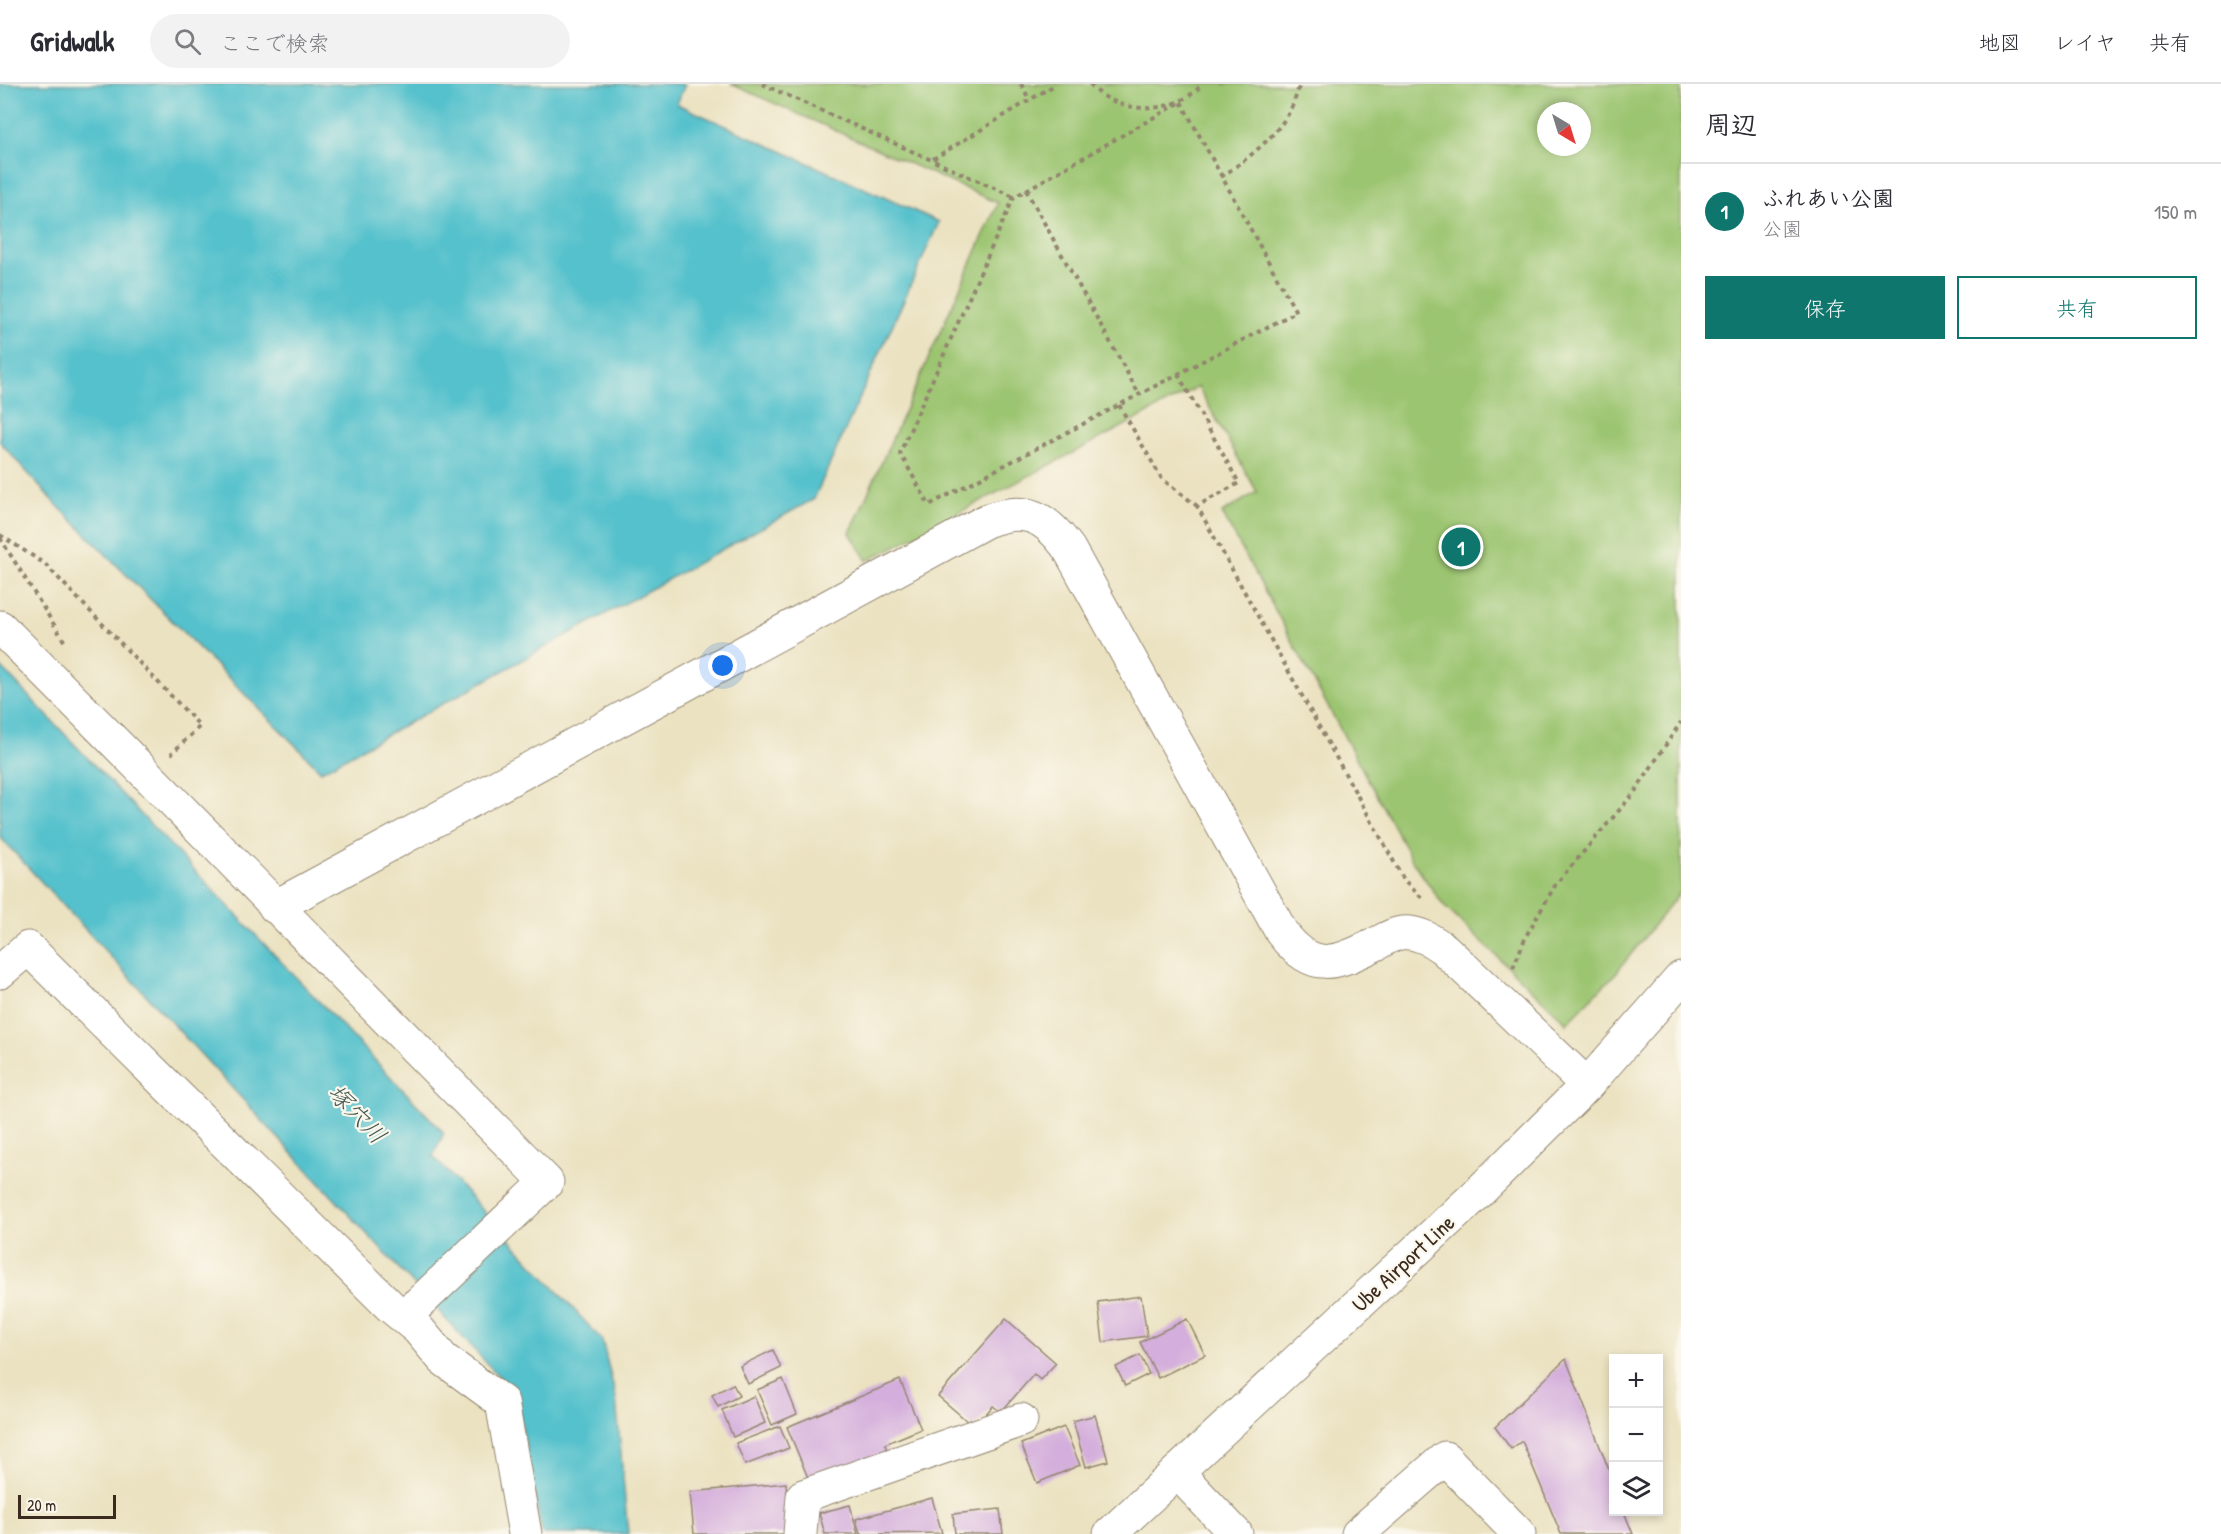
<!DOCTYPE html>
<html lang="ja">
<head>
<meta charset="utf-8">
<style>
  body { margin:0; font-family:"Patrick Hand","Klee One",sans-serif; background:#f2f2f3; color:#2b2b33 }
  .controls { position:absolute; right:18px; bottom:18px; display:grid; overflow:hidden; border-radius:0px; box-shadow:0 3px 9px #0003 }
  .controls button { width:54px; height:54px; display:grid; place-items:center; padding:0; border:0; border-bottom:2px solid #e1e1e2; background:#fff; color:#2b2b33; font:30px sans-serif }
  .compass { position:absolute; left:1537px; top:18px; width:54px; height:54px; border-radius:50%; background:#fff; box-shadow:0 3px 9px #0003; rotate:142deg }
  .scale { position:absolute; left:18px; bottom:15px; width:98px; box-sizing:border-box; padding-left:6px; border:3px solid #3b2a1e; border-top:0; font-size:16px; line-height:21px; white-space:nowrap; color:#3b2a1e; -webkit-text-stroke:4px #fbf7ec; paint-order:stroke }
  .you { position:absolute; left:723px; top:582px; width:21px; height:21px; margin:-15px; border:4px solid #fff; border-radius:50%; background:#1a73e8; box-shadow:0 0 0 9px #1a73e833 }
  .badge { display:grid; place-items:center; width:39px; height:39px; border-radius:50%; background:#0f766e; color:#fff; font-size:20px; font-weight:700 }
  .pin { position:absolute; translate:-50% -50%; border:3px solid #fff; box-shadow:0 2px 6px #0006 }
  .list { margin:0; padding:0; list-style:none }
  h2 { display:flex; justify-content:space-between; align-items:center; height:78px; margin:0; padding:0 24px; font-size:26px }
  h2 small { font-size:20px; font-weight:400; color:#7c7c81 }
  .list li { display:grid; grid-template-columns:39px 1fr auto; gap:18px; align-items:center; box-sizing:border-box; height:96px; padding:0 24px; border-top:2px solid #e1e1e2 }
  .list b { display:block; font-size:22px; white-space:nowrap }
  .list p { margin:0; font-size:20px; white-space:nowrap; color:#7c7c81 }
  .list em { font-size:20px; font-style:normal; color:#7c7c81 }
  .actions { display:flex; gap:12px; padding:18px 24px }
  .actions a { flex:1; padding:14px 0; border:2px solid #0f766e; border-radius:0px; text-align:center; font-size:21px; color:#0f766e }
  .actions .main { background:#0f766e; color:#fff }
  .icon { flex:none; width:33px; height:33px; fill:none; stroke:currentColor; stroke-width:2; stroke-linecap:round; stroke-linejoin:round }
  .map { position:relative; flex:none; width:1681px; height:1450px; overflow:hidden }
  header { display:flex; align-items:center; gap:36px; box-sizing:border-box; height:84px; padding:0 30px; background:#fff; border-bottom:2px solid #e1e1e2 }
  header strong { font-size:28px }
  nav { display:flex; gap:33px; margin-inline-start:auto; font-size:21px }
  .search { width:420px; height:54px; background:#f2f2f3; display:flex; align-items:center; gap:15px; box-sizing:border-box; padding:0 21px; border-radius:33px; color:#7c7c81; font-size:22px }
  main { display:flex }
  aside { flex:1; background:#fff }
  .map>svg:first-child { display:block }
  .green { fill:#9cc571; stroke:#6c7848; stroke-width:1.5; fill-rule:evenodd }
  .water { fill:#54c1cc; stroke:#487675; stroke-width:1.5 }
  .building { fill:#d4aedc }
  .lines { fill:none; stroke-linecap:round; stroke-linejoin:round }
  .minor-casing { stroke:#938670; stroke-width:35 }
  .major-casing { stroke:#938670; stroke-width:35 }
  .path { stroke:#938670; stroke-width:4; stroke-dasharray:4.5 4.5; stroke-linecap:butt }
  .minor { stroke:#fff; stroke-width:33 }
  .major { stroke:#fff; stroke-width:33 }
  .labels { text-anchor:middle; stroke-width:4.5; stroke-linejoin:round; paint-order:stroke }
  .street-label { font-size:22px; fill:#3b2a1e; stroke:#fbf7ec }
  .water-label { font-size:24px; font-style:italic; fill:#425752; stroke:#fbf7ec }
</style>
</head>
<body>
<header>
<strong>Gridwalk</strong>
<div class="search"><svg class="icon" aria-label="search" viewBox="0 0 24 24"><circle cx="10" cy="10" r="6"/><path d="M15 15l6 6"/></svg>ここで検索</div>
<nav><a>地図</a><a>レイヤ</a><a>共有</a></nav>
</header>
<main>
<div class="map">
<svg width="1681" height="1450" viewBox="0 0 1681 1450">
  <rect width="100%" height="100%" fill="#fbf7ec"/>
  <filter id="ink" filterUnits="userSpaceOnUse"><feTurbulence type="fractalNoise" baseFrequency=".0167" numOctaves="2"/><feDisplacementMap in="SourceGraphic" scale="12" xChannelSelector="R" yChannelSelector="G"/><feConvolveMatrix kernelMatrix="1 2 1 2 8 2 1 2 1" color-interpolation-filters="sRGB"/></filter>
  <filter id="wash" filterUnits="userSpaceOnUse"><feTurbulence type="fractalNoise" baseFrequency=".008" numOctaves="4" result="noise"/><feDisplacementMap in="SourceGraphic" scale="24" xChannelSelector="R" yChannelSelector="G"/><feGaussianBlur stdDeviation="1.35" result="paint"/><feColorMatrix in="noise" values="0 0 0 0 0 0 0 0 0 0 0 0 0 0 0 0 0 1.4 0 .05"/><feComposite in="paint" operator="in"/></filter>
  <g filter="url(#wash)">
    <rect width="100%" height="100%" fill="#ebe2c1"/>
    <path class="green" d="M 731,0 L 1681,0 L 1681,807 L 1616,889 L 1567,939 L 1444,822 L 1413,778 L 1222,429 L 1257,408 L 1198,303 L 867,477 L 850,449 L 998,119 ZM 1546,27 L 1582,27 L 1582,63 L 1546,63 Z"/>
    <path class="water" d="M 0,0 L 685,0 L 677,20 L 939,138 L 814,415 L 321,687 L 52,416 L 0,358 Z
      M 0,582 L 444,1049 L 433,1072 L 602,1256 L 616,1314 L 628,1450 L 542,1450 L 516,1311 L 0,753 Z"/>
    <g id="blocks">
      <path class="building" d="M 1141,1212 L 1147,1252 L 1103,1258 L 1098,1218 Z
        M 1006,1235 L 1056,1279 L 1040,1296 L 1034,1290 L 1001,1328 L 993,1322 L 974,1343 L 938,1312 Z
        M 1187,1235 L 1205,1271 L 1158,1294 L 1140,1258 Z
        M 773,1266 L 781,1284 L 748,1300 L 740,1282 Z
        M 1140,1271 L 1149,1290 L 1125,1302 L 1116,1283 Z
        M 1566,1275 L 1614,1399 L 1614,1428 L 1624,1428 L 1633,1450 L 1561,1450 L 1522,1357 L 1511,1365 L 1495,1343 Z
        M 783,1295 L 797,1330 L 772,1341 L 757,1306 Z
        M 900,1296 L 921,1345 L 885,1360 L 888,1369 L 811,1401 L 787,1343 Z
        M 733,1300 L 739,1312 L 718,1323 L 712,1311 Z
        M 754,1312 L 765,1339 L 733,1353 L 722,1326 Z
        M 1095,1331 L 1108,1377 L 1086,1383 L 1073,1337 Z
        M 780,1342 L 789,1364 L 745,1381 L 736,1359 Z
        M 1064,1343 L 1080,1381 L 1037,1399 L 1021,1360 Z
        M 786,1399 L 790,1450 L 694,1450 L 690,1408 Z
        M 932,1414 L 942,1449 L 860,1450 L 856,1435 Z
        M 850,1421 L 858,1450 L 825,1450 L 819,1429 Z
        M 1000,1425 L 1003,1450 L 955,1450 L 953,1430 Z"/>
    </g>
  </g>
  <g filter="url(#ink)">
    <use href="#blocks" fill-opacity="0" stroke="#938670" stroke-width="1.5"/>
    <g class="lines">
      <defs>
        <path id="minor" d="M 0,543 C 184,726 364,913 547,1098 L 419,1219 L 402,1232
          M 275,823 L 986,437 C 1026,422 1045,432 1069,465 L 1282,849 C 1313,890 1335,880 1376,860 C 1383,856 1393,850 1401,849 C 1418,847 1431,856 1444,865 L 1587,1001
          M 0,888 L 28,864 L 390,1222 L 418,1245 L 443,1275 L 502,1318 L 525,1450
          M 1177,1388 L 1236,1450
          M 800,1450 L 803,1412 L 1021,1336
          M 1358,1450 L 1445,1374 L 1519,1450"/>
        <path id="major" d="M 1110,1450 L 1477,1110 L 1587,1001 L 1681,894"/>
      </defs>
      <use href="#minor" class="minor-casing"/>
      <use href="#major" class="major-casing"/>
      <path class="path" d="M 762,0 L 1014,113
        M 1021,0 L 1029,15
        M 1090,0 C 1117,32 1176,32 1202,0
        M 1181,18 L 1296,228 L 929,421 L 900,369 L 1014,113 Z
        M 933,75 L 1056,0
        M 1221,93 C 1247,75 1274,55 1290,27 C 1294,19 1297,9 1300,0
        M 1026,106 L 1139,310
        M 1178,290 L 1239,399 L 1197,422 L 1404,796 L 1425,817
        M 1119,321 L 1162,395 L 1197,422
        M 0,451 L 45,480 L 200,642 L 171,670
        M 0,454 L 66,560
        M 1513,884 L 1526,852 L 1556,800 L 1634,709 L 1681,638"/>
      <use href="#minor" class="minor"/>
      <use href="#major" class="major"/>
    </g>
  </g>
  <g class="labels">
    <g class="street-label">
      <text transform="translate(1403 1179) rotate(-43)" y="8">Ube Airport Line</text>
    </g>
    <g class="water-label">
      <text transform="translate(357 1030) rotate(46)" y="8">塚穴川</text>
    </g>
  </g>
</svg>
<div class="controls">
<button>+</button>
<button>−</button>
<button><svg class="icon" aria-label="layers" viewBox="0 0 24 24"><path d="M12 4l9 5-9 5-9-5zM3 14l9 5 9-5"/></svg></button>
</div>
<svg class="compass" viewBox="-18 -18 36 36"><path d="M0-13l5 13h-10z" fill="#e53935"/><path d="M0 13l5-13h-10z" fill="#7c7c81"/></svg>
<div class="scale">20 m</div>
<div class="you"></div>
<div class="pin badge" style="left:1461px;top:463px">1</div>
</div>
<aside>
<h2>周辺<small></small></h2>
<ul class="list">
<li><span class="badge">1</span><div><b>ふれあい公園</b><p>公園</p></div><em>150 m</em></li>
</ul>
<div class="actions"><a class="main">保存</a><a>共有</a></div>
</aside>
</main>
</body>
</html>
